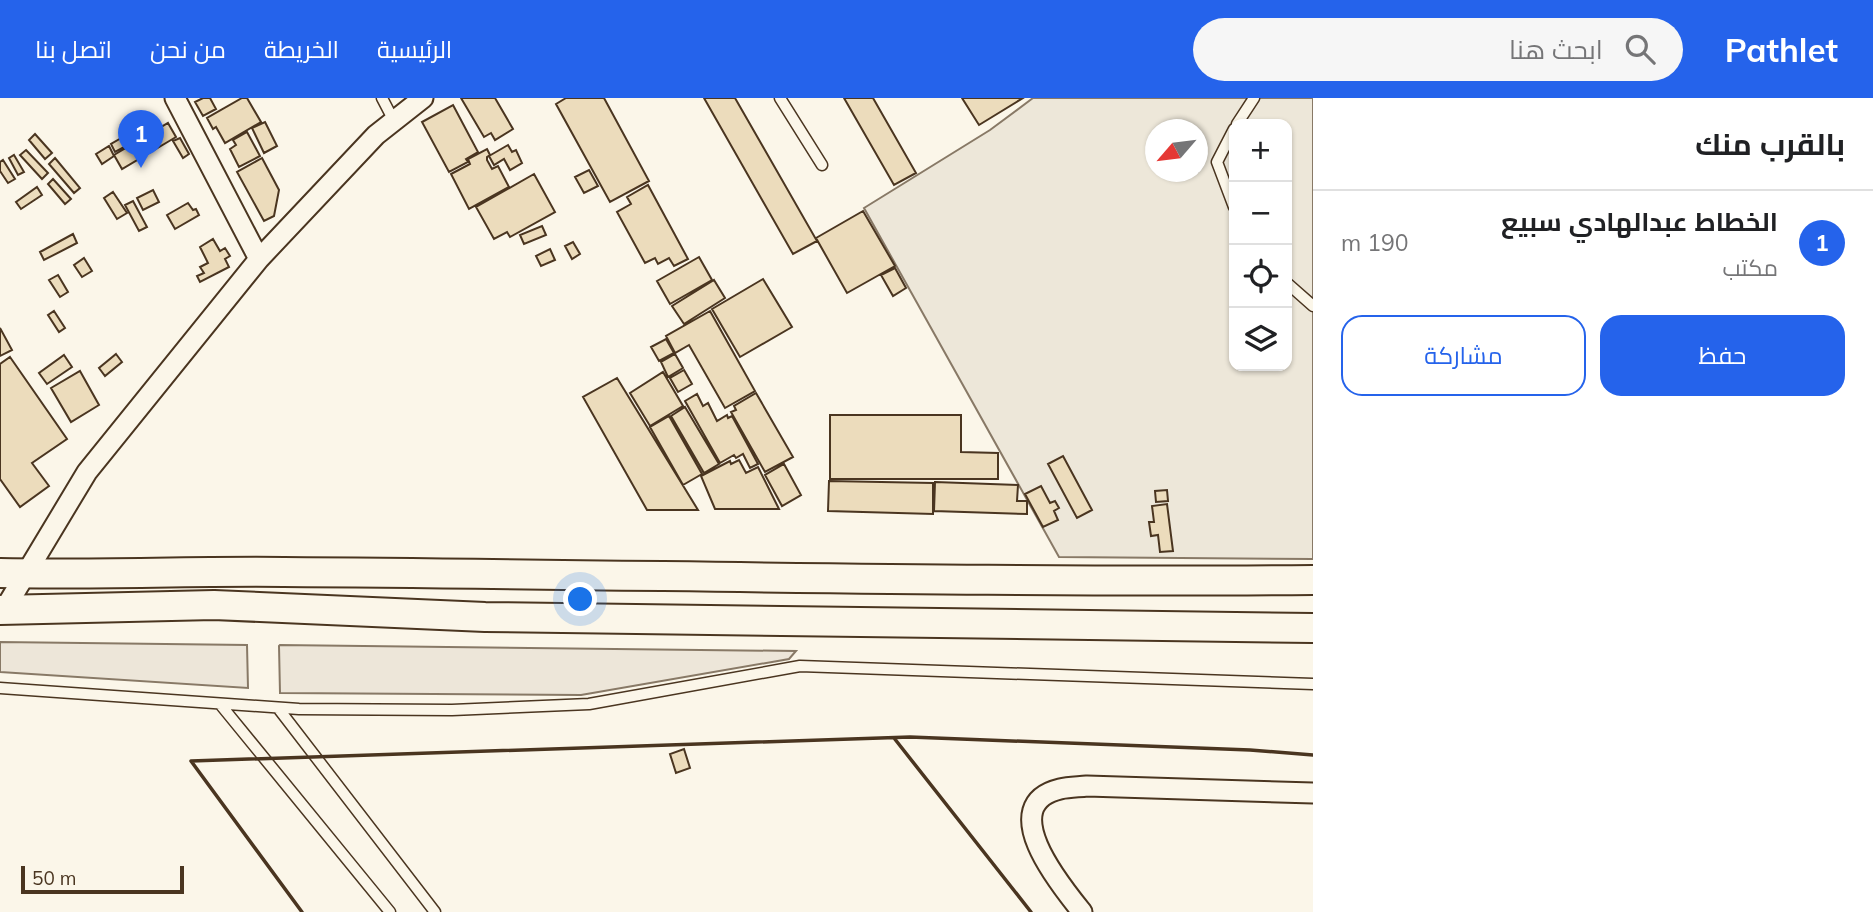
<!DOCTYPE html>
<html lang="ar">
<head>
<meta charset="utf-8">
<style>
  body { margin:0; font-family:Mulish,Cairo,sans-serif; background:#f6f6f6; color:#202124; direction:rtl }
  .controls { position:absolute; right:21px; top:21px; display:grid; overflow:hidden; border-radius:14px; box-shadow:0 2px 5px #0004 }
  .controls button { width:63px; height:63px; display:grid; place-items:center; padding:0; border:0; border-bottom:2px solid #e0e0e0; background:#fff; color:#202124; font:35px sans-serif }
  .compass { position:absolute; left:1145px; top:21px; width:63px; height:63px; border-radius:50%; background:#fff; box-shadow:0 2px 5px #0004; rotate:242deg }
  .scale { position:absolute; left:21px; bottom:18px; width:163px; box-sizing:border-box; padding-left:7px; border:4px solid #4a3520; border-top:0; font-size:19px; line-height:24px; white-space:nowrap; color:#4a3520; -webkit-text-stroke:5px #fbf6e9; paint-order:stroke }
  .you { position:absolute; left:581px; top:502px; width:24px; height:24px; margin:-18px; border:5px solid #fff; border-radius:50%; background:#1a73e8; box-shadow:0 0 0 10px #1a73e833 }
  .badge { display:grid; place-items:center; width:46px; height:46px; border-radius:50%; background:#2563eb; color:#fff; font-size:23px; font-weight:700 }
  .pin { position:absolute; translate:-50% -58px; filter:drop-shadow(0 2px 4px #0008) }
  .pin::after { content:''; position:absolute; top:37px; width:24px; height:21px; background:inherit; clip-path:polygon(0 0,100% 0,50% 100%) }
  .list { margin:0; padding:0; list-style:none }
  h2 { display:flex; justify-content:space-between; align-items:center; height:91px; margin:0; padding:0 28px; font-size:30px }
  h2 small { font-size:23px; font-weight:400; color:#757577 }
  .list li { display:grid; grid-template-columns:46px 1fr auto; gap:21px; align-items:center; box-sizing:border-box; height:105px; padding:0 28px; border-top:2px solid #e0e0e0 }
  .list b { display:block; font-size:26px; white-space:nowrap }
  .list p { margin:0; font-size:23px; white-space:nowrap; color:#757577 }
  .list em { font-size:23px; font-style:normal; color:#757577 }
  .actions { display:flex; gap:14px; padding:21px 28px }
  .actions a { flex:1; padding:16px 0; border:2px solid #2563eb; border-radius:21px; text-align:center; font-size:24px; color:#2563eb }
  .actions .main { background:#2563eb; color:#fff }
  .icon { flex:none; width:38px; height:38px; fill:none; stroke:currentColor; stroke-width:2; stroke-linecap:round; stroke-linejoin:round }
  .map { position:relative; flex:none; width:1313px; height:814px; overflow:hidden; direction:ltr }
  header { display:flex; align-items:center; gap:42px; box-sizing:border-box; height:98px; padding:0 35px; background:#2563eb; color:#fff }
  header strong { font-size:33px }
  nav { display:flex; gap:38px; margin-inline-start:auto; font-size:24px }
  .search { width:490px; height:63px; background:#f6f6f6; display:flex; align-items:center; gap:18px; box-sizing:border-box; padding:0 24px; border-radius:38px; color:#757577; font-size:26px }
  main { display:flex }
  aside { flex:1; background:#fff }
  .map>svg:first-child { display:block }
  .green { fill:#ede6d9; stroke:#887966; stroke-width:2 }
  .parking { fill:#ede7d9; stroke:#887966; stroke-width:2; fill-rule:evenodd }
  .building { fill:#ecdcbc; stroke:#4a3520; stroke-width:2 }
  .lines { fill:none; stroke-linecap:round; stroke-linejoin:round }
  .lane-casing { stroke:#4a3520; stroke-width:13 }
  .street-casing { stroke:#4a3520; stroke-width:23 }
  .secondary-casing { stroke:#4a3520; stroke-width:32 }
  .lane { stroke:#fbf6e9; stroke-width:10 }
  .street { stroke:#fbf6e9; stroke-width:19 }
  .secondary { stroke:#fbf6e9; stroke-width:28 }
  .wall { stroke:#4a3520; stroke-width:3.5 }
</style>
</head>
<body>
<header>
<strong>Pathlet</strong>
<div class="search"><svg class="icon" aria-label="search" viewBox="0 0 24 24"><circle cx="10" cy="10" r="6"/><path d="M15 15l6 6"/></svg>ابحث هنا</div>
<nav><a>الرئيسية</a><a>الخريطة</a><a>من نحن</a><a>اتصل بنا</a></nav>
</header>
<main>
<aside>
<h2>بالقرب منك<small></small></h2>
<ul class="list">
<li><span class="badge">1</span><div><b>الخطاط عبدالهادي سبيع</b><p>مكتب</p></div><em>190 m</em></li>
</ul>
<div class="actions"><a class="main">حفظ</a><a>مشاركة</a></div>
</aside>
<div class="map">
<svg width="1313" height="814" viewBox="0 0 1313 814">
  <rect width="100%" height="100%" fill="#fbf6e9"/>
  <path class="green" d="M 0,544 L 247,547 L 248,590 L 0,574 Z
    M 279,548 L 280,547 L 796,553 L 789,561 L 581,597 L 280,595 Z"/>
  <path class="parking" d="M 1033,0 L 1313,0 L 1313,461 L 1059,459 L 864,110 L 990,32 ZM 1234,26 L 1287,26 L 1287,268 L 1234,268 ZM 1156,32 L 1198,32 L 1198,74 L 1156,74 Z"/>
  <path class="building" d="M 203,0 L 210,0 L 216,11 L 203,18 L 195,4 Z
    M 242,0 L 247,0 L 261,24 L 225,45 L 216,29 L 213,31 L 207,20 Z
    M 461,0 L 495,0 L 513,31 L 495,42 L 491,35 L 484,39 Z
    M 566,0 L 604,0 L 649,83 L 610,104 L 556,6 Z
    M 704,0 L 735,0 L 817,143 L 793,156 Z
    M 844,0 L 873,0 L 916,75 L 894,87 Z
    M 962,0 L 1023,0 L 979,27 Z
    M 453,7 L 478,54 L 466,61 L 468,64 L 449,74 L 422,24 Z
    M 265,24 L 277,48 L 264,55 L 252,30 Z
    M 168,25 L 176,39 L 122,71 L 114,57 Z
    M 247,34 L 260,58 L 239,69 L 230,51 L 236,47 L 233,42 Z
    M 35,36 L 52,55 L 45,61 L 29,42 Z
    M 123,39 L 128,47 L 115,54 L 111,46 Z
    M 180,40 L 189,56 L 183,60 L 173,43 Z
    M 508,47 L 512,54 L 516,52 L 522,65 L 510,72 L 504,61 L 494,67 L 489,58 Z
    M 109,48 L 114,58 L 102,66 L 96,56 Z
    M 487,51 L 490,57 L 487,59 L 487,62 L 492,71 L 498,68 L 509,89 L 469,111 L 451,76 L 470,66 L 468,61 Z
    M 26,52 L 48,75 L 42,81 L 20,57 Z
    M 14,57 L 24,74 L 18,77 L 9,60 Z
    M 55,60 L 80,90 L 74,95 L 49,66 Z
    M 262,60 L 279,92 L 274,118 L 264,123 L 237,74 Z
    M 3,62 L 15,81 L 8,85 L 0,73 L 0,64 Z
    M 589,72 L 598,88 L 584,95 L 575,79 Z
    M 534,76 L 555,114 L 510,139 L 507,134 L 494,141 L 476,109 Z
    M 53,81 L 71,101 L 65,106 L 48,86 Z
    M 648,87 L 688,161 L 674,168 L 669,160 L 658,166 L 655,160 L 645,165 L 617,114 L 631,106 L 627,99 Z
    M 37,89 L 42,97 L 21,111 L 16,104 Z
    M 153,92 L 159,104 L 143,112 L 137,100 Z
    M 113,94 L 127,115 L 117,121 L 104,100 Z
    M 133,103 L 147,129 L 139,133 L 125,107 Z
    M 188,105 L 193,112 L 196,111 L 199,117 L 175,131 L 167,117 Z
    M 863,113 L 895,168 L 847,195 L 816,140 Z
    M 542,128 L 546,137 L 524,146 L 520,137 Z
    M 73,136 L 77,145 L 44,162 L 40,154 Z
    M 213,141 L 220,153 L 225,150 L 230,158 L 225,161 L 229,169 L 200,184 L 197,178 L 204,175 L 200,169 L 208,165 L 200,149 Z
    M 573,144 L 580,156 L 572,161 L 565,148 Z
    M 550,151 L 555,162 L 541,168 L 536,158 Z
    M 699,159 L 712,182 L 670,206 L 657,183 Z
    M 84,160 L 92,173 L 82,179 L 74,167 Z
    M 895,170 L 906,190 L 893,198 L 881,177 Z
    M 58,177 L 68,194 L 60,199 L 49,182 Z
    M 763,181 L 792,229 L 740,259 L 712,211 Z
    M 714,182 L 725,200 L 684,226 L 672,208 Z
    M 54,213 L 65,230 L 59,234 L 48,217 Z
    M 710,213 L 755,293 L 725,310 L 689,247 L 675,255 L 666,238 Z
    M 0,230 L 12,252 L 0,258 Z
    M 666,241 L 674,255 L 659,263 L 651,249 Z
    M 116,256 L 122,264 L 105,278 L 99,270 Z
    M 675,256 L 683,270 L 668,279 L 661,264 Z
    M 64,257 L 72,269 L 47,286 L 39,275 Z
    M 10,259 L 67,341 L 32,365 L 49,388 L 20,409 L 0,381 L 0,266 Z
    M 684,272 L 692,286 L 678,294 L 670,280 Z
    M 80,273 L 99,307 L 71,324 L 51,290 Z
    M 663,274 L 683,308 L 650,328 L 630,295 Z
    M 617,280 L 698,412 L 647,412 L 583,299 Z
    M 756,295 L 793,359 L 765,374 L 731,314 L 736,312 L 734,308 Z
    M 697,296 L 703,308 L 708,305 L 717,323 L 727,317 L 728,320 L 732,318 L 758,366 L 750,370 L 743,356 L 736,360 L 734,357 L 720,365 L 685,303 Z
    M 685,309 L 719,366 L 704,375 L 671,318 Z
    M 830,317 L 961,317 L 961,354 L 998,355 L 998,381 L 830,381 Z
    M 669,318 L 702,376 L 683,387 L 650,329 Z
    M 1063,358 L 1092,412 L 1077,420 L 1048,366 Z
    M 739,362 L 746,375 L 758,369 L 779,411 L 715,411 L 701,378 L 730,363 L 731,366 Z
    M 784,366 L 801,397 L 782,408 L 765,377 Z
    M 829,383 L 933,385 L 933,416 L 828,413 Z
    M 935,384 L 1018,387 L 1017,403 L 1027,403 L 1027,416 L 934,413 Z
    M 1041,388 L 1050,405 L 1055,403 L 1059,410 L 1054,413 L 1058,422 L 1043,429 L 1025,396 Z
    M 1167,392 L 1168,403 L 1156,404 L 1155,393 Z
    M 1167,406 L 1173,453 L 1160,454 L 1158,437 L 1151,438 L 1149,424 L 1154,424 L 1152,408 Z
    M 684,651 L 690,670 L 676,675 L 670,656 Z"/>
  <g class="lines">
    <defs>
      <path id="lane" d="M 382,0 L 394,23
        M 780,0 L 822,67
        M 1237,26 L 1254,0
        M 1234,31 L 1217,64 L 1234,109
        M 1287,185 L 1313,208
        M 0,590 L 299,611 L 452,612 L 589,606 L 800,568 L 1313,586
        M 220,606 L 390,814
        M 278,610 L 435,814"/>
      <path id="street" d="M 175,0 L 259,161
        M 4,512 L 87,374 L 259,161 L 376,37 L 423,0
        M 1082,814 C 1061,788 994,707 1060,691 C 1069,689 1079,689 1087,688 L 1313,695"/>
      <path id="secondary" d="M 0,475 C 95,477 189,473 284,474 C 627,476 970,485 1313,482
        M 0,512 L 214,507 L 485,519 L 1313,530"/>
    </defs>
    <use href="#lane" class="lane-casing"/>
    <use href="#street" class="street-casing"/>
    <use href="#secondary" class="secondary-casing"/>
    <use href="#lane" class="lane"/>
    <use href="#street" class="street"/>
    <use href="#secondary" class="secondary"/>
    <path class="wall" d="M 894,640 L 1031,814
      M 302,814 L 191,663 L 910,639 L 1250,652 L 1313,657"/>
  </g>
</svg>
<div class="controls">
<button>+</button>
<button>−</button>
<button><svg class="icon" aria-label="locate" viewBox="0 0 24 24"><circle cx="12" cy="12" r="6"/><path d="M12 2v4M12 18v4M2 12h4M18 12h4"/></svg></button>
<button><svg class="icon" aria-label="layers" viewBox="0 0 24 24"><path d="M12 4l9 5-9 5-9-5zM3 14l9 5 9-5"/></svg></button>
</div>
<svg class="compass" viewBox="-18 -18 36 36"><path d="M0-13l5 13h-10z" fill="#e53935"/><path d="M0 13l5-13h-10z" fill="#757577"/></svg>
<div class="scale">50 m</div>
<div class="you"></div>
<div class="pin badge" style="left:141px;top:70px">1</div>
</div>
</main>
</body>
</html>
